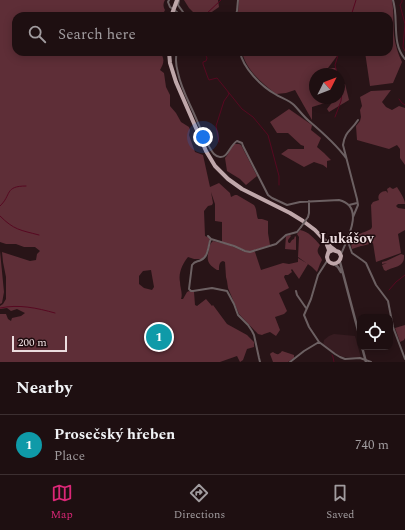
<!DOCTYPE html>
<html lang="en">
<head>
<meta charset="utf-8">
<style>
  body { margin:0; font-family:Spectral,serif; background:#2b1d1f; color:#f1f3f6 }
  .controls { position:absolute; right:12px; bottom:12px; display:grid; overflow:hidden; border-radius:8px; box-shadow:0 2px 10px #0003 }
  .controls button { width:36px; height:36px; display:grid; place-items:center; padding:0; border:0; border-bottom:1px solid #3c2f31; background:#1e0f11; color:#f1f3f6; font:20px sans-serif }
  .compass { position:absolute; left:309px; top:68px; width:36px; height:36px; border-radius:50%; background:#1e0f11; box-shadow:0 2px 10px #0003; rotate:48deg }
  .scale { position:absolute; left:12px; bottom:10px; width:55px; box-sizing:border-box; padding-left:4px; border:2px solid #ecdddf; border-top:0; font-size:11px; line-height:14px; white-space:nowrap; color:#ecdddf; -webkit-text-stroke:3px #1e0b0e; paint-order:stroke }
  .you { position:absolute; left:203px; top:137px; width:14px; height:14px; margin:-10px; border:3px solid #fff; border-radius:50%; background:#1a73e8; box-shadow:0 0 0 6px #1a73e833 }
  .badge { display:grid; place-items:center; width:26px; height:26px; border-radius:50%; background:#db2777; color:#fff; font-size:13px; font-weight:700 }
  .pin { position:absolute; translate:-50% -50%; border:2px solid #fff; box-shadow:0 1px 4px #0006 }
  .list { margin:0; padding:0; list-style:none }
  h2 { display:flex; justify-content:space-between; align-items:center; height:52px; margin:0; padding:0 16px; font-size:17px }
  h2 small { font-size:13px; font-weight:400; color:#a19c9f }
  .list li { display:grid; grid-template-columns:26px 1fr auto; gap:12px; align-items:center; box-sizing:border-box; height:60px; padding:0 16px; border-top:1px solid #3c2f31 }
  .list b { display:block; font-size:15px; white-space:nowrap }
  .list p { margin:0; font-size:13px; white-space:nowrap; color:#a19c9f }
  .list em { font-size:13px; font-style:normal; color:#a19c9f }
  .icon { flex:none; width:22px; height:22px; fill:none; stroke:currentColor; stroke-width:2; stroke-linecap:round; stroke-linejoin:round }
  .map { position:relative; flex:none; width:405px; height:362px; overflow:hidden }
  .search { position:absolute; background:#1e0f11; box-shadow:0 2px 10px #0003; left:12px; right:12px; top:12px; height:44px; display:flex; align-items:center; gap:10px; box-sizing:border-box; padding:0 14px; border-radius:12px; color:#a19c9f; font-size:15px }
  .sheet { height:112px; background:#1e0f11 }
  nav { display:flex; justify-content:space-around; align-items:center; box-sizing:border-box; height:56px; border-top:1px solid #3c2f31; background:#1e0f11; font-size:11px; color:#a19c9f }
  nav a { display:grid; justify-items:center; gap:2px }
  nav .on { color:#db2777 }
  .map>svg:first-child { display:block }
  .built { fill:#371c21 }
  .green { fill:#5e2e37; fill-rule:evenodd }
  .lines { fill:none; stroke-linecap:round; stroke-linejoin:round }
  .stream { stroke:#570821; stroke-width:1 }
  .minor { stroke:#6c6062; stroke-width:2 }
  .tertiary { stroke:#6c6062; stroke-width:2.5 }
  .primary { stroke:#bfa7aa; stroke-width:4 }
  .minor-bridge { stroke:#6c6062; stroke-width:2 }
  .primary-bridge { stroke:#bfa7aa; stroke-width:4 }
  .labels { text-anchor:middle; stroke-width:3; stroke-linejoin:round; paint-order:stroke }
  .quarter-label { font-size:14px; font-weight:bold; fill:#ecdddf; stroke:#1e0b0e }
</style>
</head>
<body>
<div class="map">
<svg width="405" height="362" viewBox="0 0 405 362">
  <rect width="100%" height="100%" fill="#281417"/>
  <path class="built" d="M 334,334 L 355,336 L 361,358 L 343,357 L 332,352 L 323,345 L 324,340 L 329,336 Z"/>
  <path class="green" d="M 0,0 L 165,0 C 163,3 163,7 165,10 L 163,14 L 166,15 L 165,16 L 16,16 L 16,52 L 160,52 C 165,59 164,63 160,70 L 164,73 L 166,87 L 170,95 L 170,106 L 176,113 L 181,122 L 189,127 L 190,130 L 189,135 L 195,152 L 203,155 L 210,187 L 219,183 L 230,193 L 231,197 L 235,195 L 237,195 L 254,205 C 257,209 256,214 258,219 L 262,219 L 268,221 L 268,233 L 270,245 L 252,251 L 248,251 L 222,242 L 222,222 L 215,221 L 215,204 L 211,192 L 213,203 L 212,205 L 208,206 L 204,211 L 205,236 L 210,238 L 206,255 L 203,259 L 194,259 L 188,257 C 183,263 178,273 180,282 C 180,288 183,293 181,299 L 183,299 L 187,292 L 189,291 L 194,292 L 195,305 L 197,306 L 206,299 L 212,306 L 213,305 L 227,324 L 247,335 L 254,342 L 254,347 L 247,349 L 243,360 L 240,362 L 237,356 L 220,362 L 0,362 L 0,314 L 6,314 L 8,319 L 11,321 L 12,318 L 21,316 L 25,313 L 17,309 L 11,311 L 7,308 L 0,309 L 0,306 L 3,304 L 6,299 L 6,277 L 3,262 L 2,252 L 30,261 L 36,260 L 37,254 L 40,251 L 35,247 L 24,247 L 16,244 L 6,244 L 0,242 ZM 151,270 L 154,287 L 152,290 L 144,288 L 139,284 L 139,276 L 143,271 Z
    M 184,0 L 218,0 L 219,7 L 206,16 L 197,16 L 189,8 Z
    M 239,0 L 392,0 C 394,11 393,23 394,35 C 395,44 398,54 402,62 L 393,83 L 370,86 L 365,52 L 389,52 L 389,16 L 237,16 L 238,12 Z
    M 242,52 L 340,52 L 328,68 L 336,68 L 337,74 L 315,74 L 315,98 L 339,98 L 339,84 L 345,84 L 349,100 L 329,112 L 327,109 L 334,100 L 332,98 L 328,99 L 325,103 L 312,107 L 312,120 L 295,90 L 286,93 L 276,94 C 262,83 246,70 242,52 Z
    M 391,90 L 382,102 L 386,107 L 392,110 L 399,106 L 405,108 L 405,165 L 400,158 L 400,149 L 397,145 L 389,149 L 357,140 L 356,126 L 360,121 L 361,117 L 360,110 L 362,106 L 360,97 L 371,91 Z
    M 289,109 L 312,125 L 311,130 L 321,138 L 317,147 L 324,153 L 331,160 L 327,161 L 327,168 L 323,165 L 314,162 L 304,167 L 281,154 L 288,149 L 304,149 L 304,146 L 301,145 L 288,133 L 277,133 L 270,122 Z
    M 234,144 L 239,144 L 241,145 L 257,176 L 246,185 L 240,179 L 227,171 L 225,158 C 229,154 230,148 234,144 Z
    M 390,187 L 391,188 L 393,189 L 397,187 C 400,192 405,199 405,204 L 398,204 L 396,206 L 398,208 L 405,209 L 405,230 L 398,234 L 401,253 L 376,262 L 373,243 L 362,246 L 361,246 L 352,249 C 348,235 362,234 371,229 L 372,227 L 371,205 L 373,202 L 379,200 C 377,196 380,191 386,191 L 388,193 L 387,189 Z
    M 300,230 C 308,231 315,239 320,245 C 315,253 319,253 322,260 L 320,264 L 317,272 L 312,267 L 298,257 L 299,237 L 297,234 Z
    M 290,235 L 291,236 L 288,240 L 288,242 L 289,243 L 290,243 L 292,240 L 294,239 L 295,236 L 296,237 L 296,250 L 285,249 L 286,236 Z
    M 213,241 L 229,245 L 245,252 L 255,252 L 261,270 L 283,263 L 289,264 L 298,262 L 298,258 L 308,264 L 299,279 L 292,269 L 291,270 L 292,272 L 288,275 L 285,275 L 284,277 L 289,288 L 279,293 L 287,311 L 284,314 L 275,317 L 280,330 L 276,336 L 270,332 L 264,334 L 262,335 L 258,334 L 239,314 L 228,288 L 227,281 L 226,277 L 225,262 L 223,261 C 219,262 219,266 219,270 L 217,270 C 208,264 206,261 209,250 C 209,246 210,244 213,241 Z
    M 0,251 L 4,292 L 2,303 L 0,304 Z
    M 401,254 L 404,255 C 405,268 394,266 386,271 L 384,270 L 382,265 L 387,263 L 382,264 L 382,262 L 386,261 Z
    M 405,325 L 405,338 L 404,340 L 400,342 L 395,328 Z
    M 282,351 L 294,355 L 294,358 L 288,362 L 273,362 L 270,354 L 271,353 L 273,352 C 277,355 279,355 282,351 Z"/>
  <g class="lines">
    <path class="stream" d="M 402,0 L 402,2 L 400,5 L 405,24 L 403,47 L 405,51
      M 204,16 L 221,0
      M 351,16 L 356,0
      M 204,52 L 207,58 L 206,61 L 203,62 L 203,64 L 208,78 L 209,80 L 217,78 L 242,109 L 253,117 L 268,135 L 279,176 L 279,185
      M 337,74 L 335,65 L 339,52
      M 399,99 L 402,103 L 405,105
      M 335,117 L 341,101 L 342,92 L 339,80
      M 219,142 L 216,126 L 224,101 L 229,94 L 228,92
      M 0,206 C 12,195 4,186 26,186
      M 0,216 C 14,230 20,230 39,235
      M 389,290 L 396,282 L 405,275
      M 0,308 C 19,304 37,308 55,313
      M 332,355 L 333,357 L 334,362"/>
    <path class="minor" d="M 169,0 L 168,2 L 170,7 L 177,12 L 177,16
      M 179,0 L 178,5 L 183,12 L 184,16
      M 393,0 C 399,19 391,43 405,59
      M 235,16 L 237,11 L 238,0
      M 177,52 C 175,59 176,66 178,73 C 181,88 189,102 195,116 C 199,125 208,148 214,154 C 216,156 218,157 220,157 C 228,158 230,145 237,141 L 242,143 L 243,146 L 268,195 L 272,198 L 287,205 L 300,202 L 339,200 C 365,206 348,238 341,254
      M 240,52 C 243,68 261,86 275,94 C 281,98 289,100 294,105 C 299,110 303,116 309,121 C 322,132 336,144 346,158
      M 349,205 L 357,203
      M 308,217 L 309,213 L 309,201
      M 353,217 L 358,205 L 357,199 L 343,145 C 345,131 351,131 358,120
      M 208,236 L 211,239 L 234,246 L 245,251 L 250,252 L 276,244 L 286,235 L 297,232 L 301,227
      M 211,239 L 210,241 C 208,248 208,257 201,260 C 197,262 195,261 192,265 L 189,289 L 191,291 L 193,291 L 212,288 L 227,291 L 234,304 L 238,315 L 248,325 L 252,331 L 254,335 L 259,358 L 260,362
      M 347,239 L 352,253 L 362,260 L 366,263 L 376,285 L 388,301 L 393,327 L 405,359
      M 327,261 L 318,275 L 311,299 L 304,315 L 309,327 L 319,342 L 335,354 L 340,357 L 345,359 L 360,358 L 371,362
      M 296,291 L 297,295 L 306,308
      M 290,362 L 304,351 L 319,342"/>
    <path class="tertiary" d="M 340,262 L 360,338
      M 334,264 L 338,267 L 341,272
      M 362,347 L 366,362"/>
    <path class="primary" d="M 169,52 L 170,63 L 176,82 L 206,151 L 215,166 L 228,179 L 242,189 L 290,213 L 303,221 L 315,230 L 331,247 L 335,250
      M 327,245 L 329,250 C 329,251 327,256 327,257 C 328,266 340,266 341,256 L 339,252 L 333,250 L 329,252"/>
    <path class="minor-bridge" d="M 301,227 L 308,217"/>
    <path class="primary-bridge" d="M 172,14 L 177,0"/>
  </g>
  <g class="labels">
    <g class="quarter-label">
      <text x="347" y="243">Lukášov</text>
    </g>
  </g>
</svg>
<div class="controls">
<button><svg class="icon" aria-label="locate" viewBox="0 0 24 24"><circle cx="12" cy="12" r="6"/><path d="M12 2v4M12 18v4M2 12h4M18 12h4"/></svg></button>
</div>
<svg class="compass" viewBox="-18 -18 36 36"><path d="M0-13l5 13h-10z" fill="#e53935"/><path d="M0 13l5-13h-10z" fill="#a19c9f"/></svg>
<div class="scale">200 m</div>
<div class="you"></div>
<div class="pin badge" style="left:159px;top:337px;background:#0f9aa8">1</div>
<div class="search"><svg class="icon" aria-label="search" viewBox="0 0 24 24"><circle cx="10" cy="10" r="6"/><path d="M15 15l6 6"/></svg>Search here</div>
</div>
<section class="sheet">
<h2>Nearby<small></small></h2>
<ul class="list">
<li><span class="badge" style="background:#0f9aa8">1</span><div><b>Prosečský hřeben</b><p>Place</p></div><em>740 m</em></li>
</ul>
</section>
<nav>
<a class="on"><svg class="icon" aria-label="map" viewBox="0 0 24 24"><path d="M3 6l6-2 6 2 6-2v14l-6 2-6-2-6 2zM9 4v14M15 6v14"/></svg>Map</a>
<a><svg class="icon" aria-label="directions" viewBox="0 0 24 24"><path d="M12 3l9 9-9 9-9-9zM9 14v-3h6M13 9l2 2-2 2"/></svg>Directions</a>
<a><svg class="icon" aria-label="saved" viewBox="0 0 24 24"><path d="M7 4h10v16l-5-4-5 4z"/></svg>Saved</a>
</nav>
</body>
</html>
